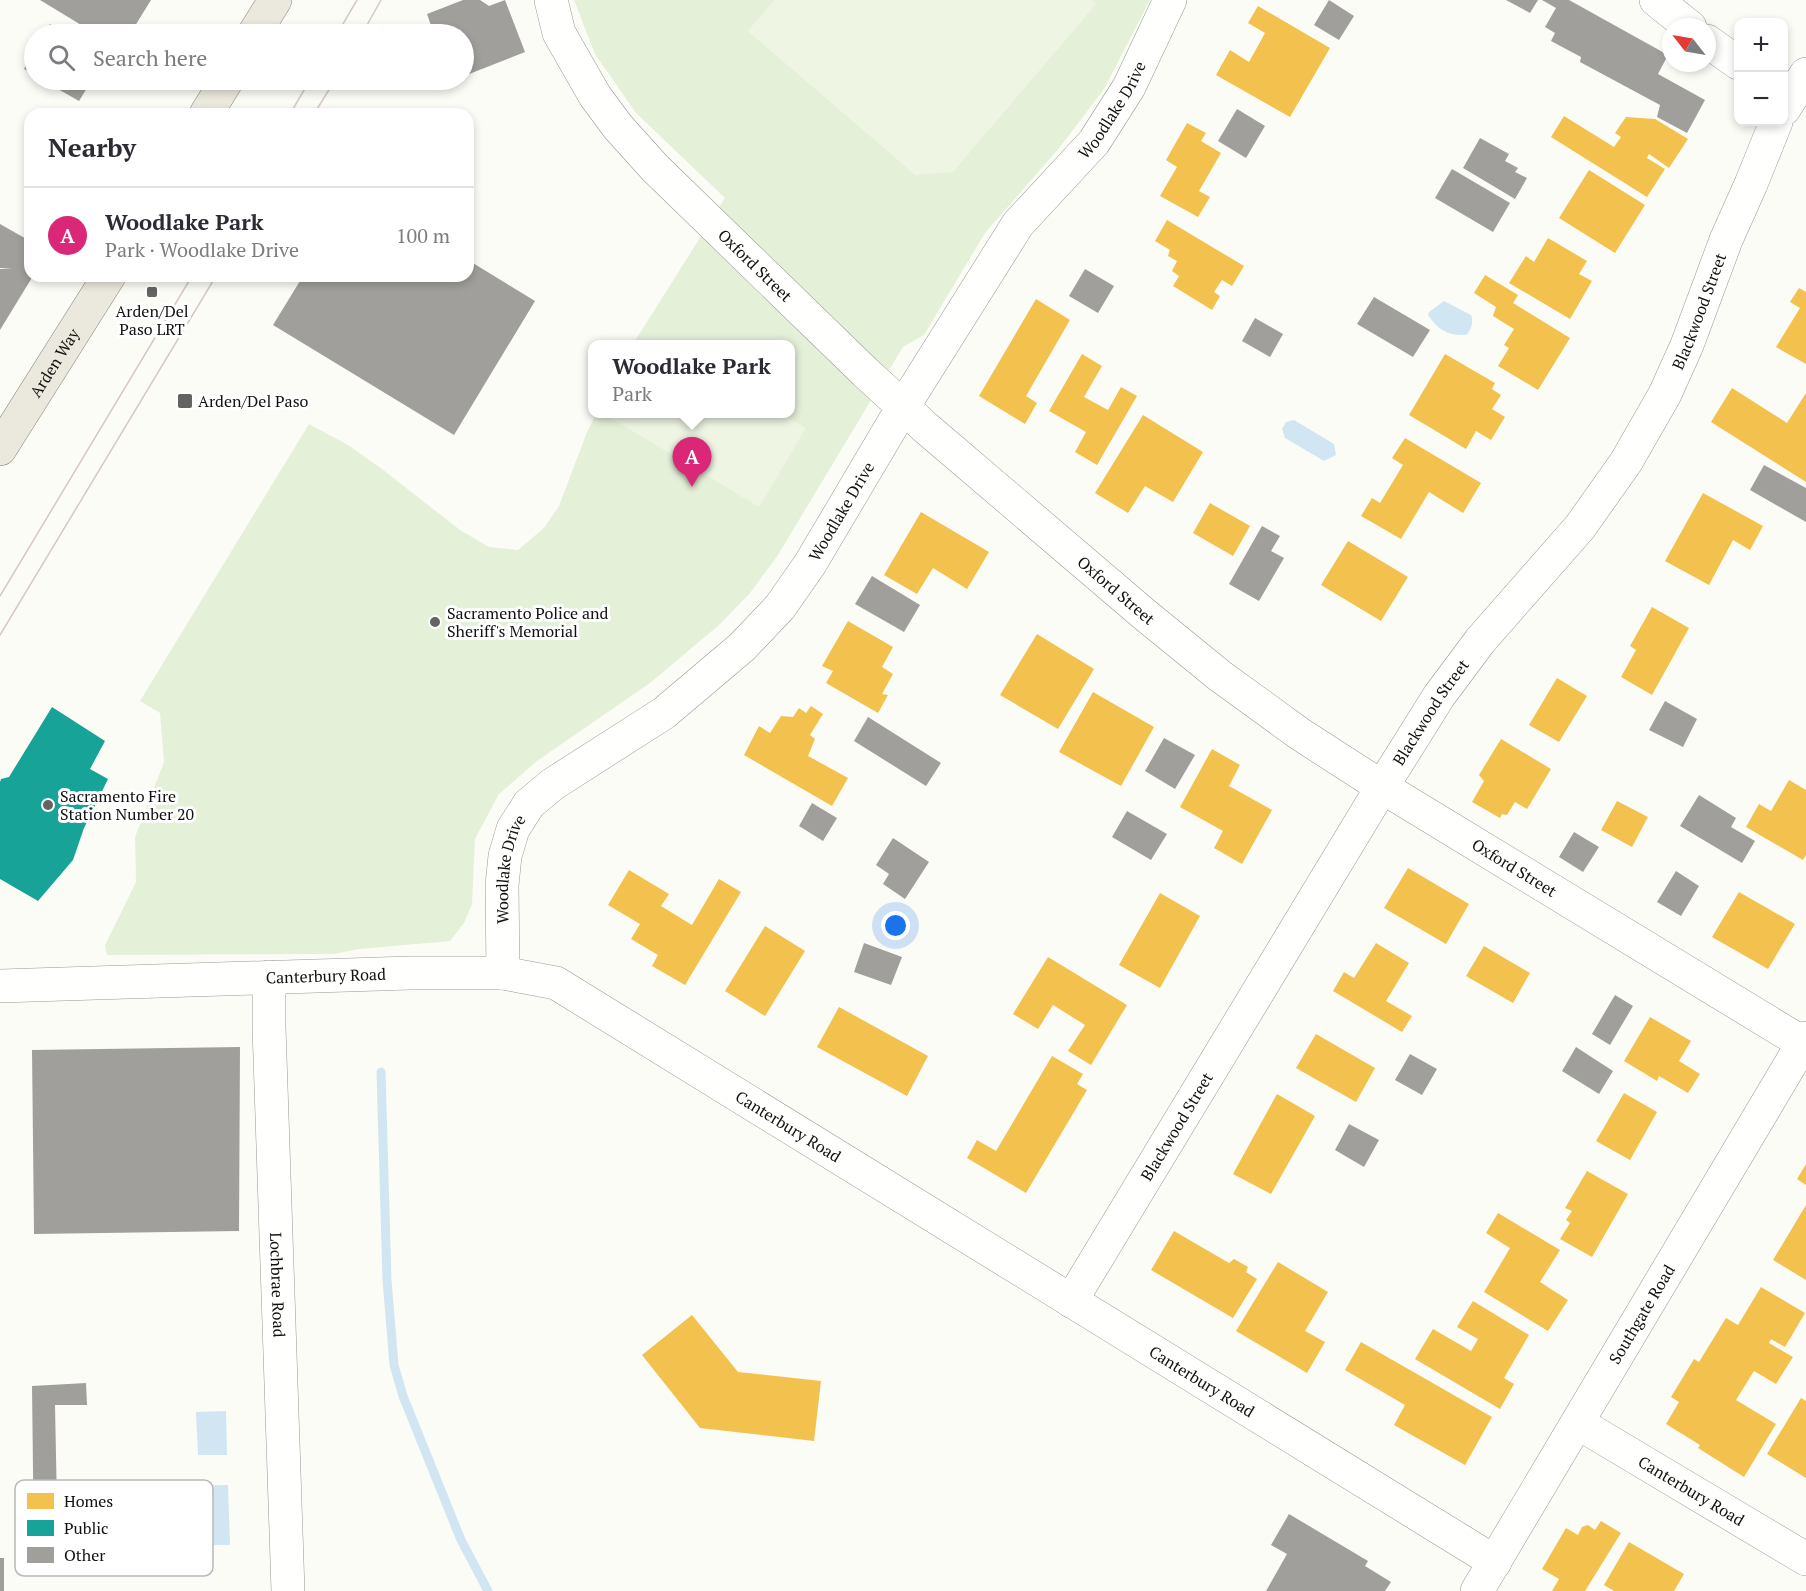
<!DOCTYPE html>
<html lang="en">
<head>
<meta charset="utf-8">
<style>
  body { margin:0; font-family:"PT Serif",serif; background:#f7f7f7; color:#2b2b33 }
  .controls { position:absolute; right:18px; top:18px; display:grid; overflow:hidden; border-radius:12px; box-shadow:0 3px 9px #0003 }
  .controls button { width:54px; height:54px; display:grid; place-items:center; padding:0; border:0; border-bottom:2px solid #e1e1e2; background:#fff; color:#2b2b33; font:30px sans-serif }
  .compass { position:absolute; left:1662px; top:18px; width:54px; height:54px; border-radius:50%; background:#fff; box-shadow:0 3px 9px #0003; rotate:301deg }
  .you { position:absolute; left:896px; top:926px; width:21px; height:21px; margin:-15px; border:4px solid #fff; border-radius:50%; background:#1a73e8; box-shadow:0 0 0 9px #1a73e833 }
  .badge { display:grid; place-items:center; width:39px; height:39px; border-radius:50%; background:#db2777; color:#fff; font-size:20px; font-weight:700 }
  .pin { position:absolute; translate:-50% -50px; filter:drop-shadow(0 2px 3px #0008) }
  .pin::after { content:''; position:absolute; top:32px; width:21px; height:18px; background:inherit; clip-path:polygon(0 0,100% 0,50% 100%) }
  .popup { position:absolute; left:588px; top:340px; width:207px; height:78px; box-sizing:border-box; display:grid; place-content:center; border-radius:12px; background:#fff; filter:drop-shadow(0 2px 4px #0005); font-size:20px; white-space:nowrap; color:#7c7c81 }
  .popup b { font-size:22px; color:#2b2b33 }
  .popup::after { content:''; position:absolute; left:50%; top:100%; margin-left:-12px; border:12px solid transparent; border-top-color:#fff }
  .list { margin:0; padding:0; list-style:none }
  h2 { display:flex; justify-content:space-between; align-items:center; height:78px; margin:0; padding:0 24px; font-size:26px }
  h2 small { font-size:20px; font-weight:400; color:#7c7c81 }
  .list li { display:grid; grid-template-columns:39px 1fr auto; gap:18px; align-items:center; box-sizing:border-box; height:96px; padding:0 24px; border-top:2px solid #e1e1e2 }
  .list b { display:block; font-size:22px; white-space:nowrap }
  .list p { margin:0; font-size:20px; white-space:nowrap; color:#7c7c81 }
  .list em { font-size:20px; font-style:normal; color:#7c7c81 }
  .icon { flex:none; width:33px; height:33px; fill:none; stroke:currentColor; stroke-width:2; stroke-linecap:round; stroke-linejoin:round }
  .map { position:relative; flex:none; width:1806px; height:1591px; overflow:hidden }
  .search { position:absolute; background:#fff; box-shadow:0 3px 9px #0003; left:24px; top:24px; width:450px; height:66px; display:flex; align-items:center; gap:15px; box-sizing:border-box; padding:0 21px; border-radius:33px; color:#7c7c81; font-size:22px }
  .panel { position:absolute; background:#fff; box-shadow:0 3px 9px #0003; left:24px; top:108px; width:450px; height:174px; border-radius:18px }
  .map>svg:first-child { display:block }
  .green { fill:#e5f0d9 }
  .pitch { fill:#eef5e3 }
  .water { fill:#d1e5f3 }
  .homes { fill:#f2c14e }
  .public { fill:#17a398 }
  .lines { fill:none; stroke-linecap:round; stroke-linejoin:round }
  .stream { stroke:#d1e5f3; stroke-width:9 }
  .building { fill:#a09f9c }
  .minor-casing { stroke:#979795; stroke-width:34 }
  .tertiary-casing { stroke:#979795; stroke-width:34 }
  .primary-casing { stroke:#848482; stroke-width:34 }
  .minor { stroke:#fffffe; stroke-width:33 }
  .tertiary { stroke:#fffffe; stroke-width:33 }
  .primary { stroke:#ebe8dd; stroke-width:33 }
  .tram { stroke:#d7c8c7; stroke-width:1.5 }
  .poi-dot { fill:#636362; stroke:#fff; stroke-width:2 }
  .labels { text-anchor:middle; stroke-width:6; stroke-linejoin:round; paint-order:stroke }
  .street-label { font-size:16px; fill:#111; stroke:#fff }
  .poi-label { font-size:16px; fill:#111; stroke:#fff; text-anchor:start }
  .key { fill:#fff; stroke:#b8b8b8; stroke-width:1.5 }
  .key-label { font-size:16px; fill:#111 }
</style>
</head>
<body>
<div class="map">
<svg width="1806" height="1591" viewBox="0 0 1806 1591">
  <rect width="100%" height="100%" fill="#fcfcf7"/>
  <path class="green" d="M 574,0 L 1150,0 L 1104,89 L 1060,147 L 985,233 L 924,335 L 903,347 L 778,555 L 750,593 L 719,625 L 650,683 L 537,761 L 499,794 L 475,839 L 472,904 L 464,923 L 450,941 L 360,949 L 334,954 L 107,955 L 105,945 L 136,882 L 135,837 L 164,762 L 160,713 L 140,701 L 309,424 L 348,445 L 382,469 L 460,530 L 489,547 L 518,550 L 544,528 L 559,506 L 587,432 L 596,414 L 791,414 L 791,344 L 633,344 L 725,198 L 636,113 L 595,54 Z"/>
  <path class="pitch" d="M 774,0 L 1091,0 L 1096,4 L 953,172 L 915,175 L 748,31 Z
    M 607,414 L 781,414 L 806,428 L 759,507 L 606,415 Z"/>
  <path class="water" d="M 1444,301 L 1471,315 C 1474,321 1471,331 1466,335 C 1448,336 1438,330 1428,315 L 1429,312 Z
    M 1294,420 L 1334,444 L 1336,455 L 1324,461 L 1285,438 L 1282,429 L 1286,422 Z
    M 226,1411 L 227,1455 L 198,1455 L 196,1412 Z
    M 228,1485 L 230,1545 L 84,1546 L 83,1488 Z"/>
  <path class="homes" d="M 1258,6 L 1330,48 L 1290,117 L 1216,75 L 1230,50 L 1249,62 L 1265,33 L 1248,23 Z
    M 1564,116 L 1614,147 L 1621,137 L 1615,133 L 1626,117 L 1655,119 L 1688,139 L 1669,168 L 1649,154 L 1647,158 L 1665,169 L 1647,197 L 1551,137 Z
    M 1187,123 L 1206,133 L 1201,141 L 1221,153 L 1199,191 L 1210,197 L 1198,217 L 1160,196 L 1177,167 L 1166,160 Z
    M 1589,170 L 1645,205 L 1615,253 L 1559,218 Z
    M 1167,220 L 1244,266 L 1232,286 L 1222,280 L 1214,292 L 1220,296 L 1212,310 L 1173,286 L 1179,276 L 1172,271 L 1177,261 L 1168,256 L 1170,250 L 1155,241 Z
    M 1548,238 L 1587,261 L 1579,274 L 1592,281 L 1570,319 L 1509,283 L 1526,256 L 1534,262 Z
    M 1485,275 L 1518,295 L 1513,303 L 1570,338 L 1538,390 L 1498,366 L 1509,348 L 1504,345 L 1514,329 L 1493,316 L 1496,307 L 1474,293 Z
    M 1799,288 L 1806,292 L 1806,364 L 1776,347 L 1800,308 L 1790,302 Z
    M 1036,299 L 1070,320 L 1026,396 L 1037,403 L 1025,424 L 979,396 Z
    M 1082,354 L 1102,366 L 1084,397 L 1108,410 L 1121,387 L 1137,396 L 1097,465 L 1075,452 L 1086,432 L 1049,411 Z
    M 1445,354 L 1495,383 L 1492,389 L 1501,395 L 1492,409 L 1505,417 L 1491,440 L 1476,431 L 1466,449 L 1409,415 Z
    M 1732,388 L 1787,423 L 1806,393 L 1806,482 L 1711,422 Z
    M 1143,415 L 1203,452 L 1173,502 L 1145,486 L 1128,513 L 1095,493 Z
    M 1405,438 L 1481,483 L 1463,513 L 1429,492 L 1401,539 L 1361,516 L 1372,498 L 1380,503 L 1403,465 L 1392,458 Z
    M 1703,493 L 1763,526 L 1750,550 L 1733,540 L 1709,585 L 1665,561 Z
    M 1210,503 L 1250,526 L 1233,556 L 1193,533 Z
    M 921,512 L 989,552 L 967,589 L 933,568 L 917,594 L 884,575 Z
    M 1348,541 L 1408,577 L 1381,621 L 1321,585 Z
    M 1652,607 L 1689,628 L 1652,695 L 1621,677 L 1636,650 L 1630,646 Z
    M 848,621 L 893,647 L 882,667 L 893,674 L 882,694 L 888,695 L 878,713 L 826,683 L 833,671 L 822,666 Z
    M 1037,634 L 1094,669 L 1058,729 L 1000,695 Z
    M 1557,678 L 1587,696 L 1559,742 L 1529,725 Z
    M 1093,692 L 1154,727 L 1121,786 L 1059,752 Z
    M 811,706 L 823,714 L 810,735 L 815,739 L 808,756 L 848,778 L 832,806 L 744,755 L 759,726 L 770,733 L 781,716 L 793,717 L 799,708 L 806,713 Z
    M 1501,739 L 1551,769 L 1527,809 L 1515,802 L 1507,815 L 1502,814 L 1500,818 L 1472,802 L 1484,781 L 1479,775 Z
    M 1212,749 L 1240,765 L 1229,786 L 1272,810 L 1242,864 L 1214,848 L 1223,831 L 1180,807 Z
    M 1789,780 L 1806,790 L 1806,855 L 1803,860 L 1746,827 L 1759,804 L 1771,811 Z
    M 1617,801 L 1648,817 L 1632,847 L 1601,830 Z
    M 1408,868 L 1469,904 L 1446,944 L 1384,908 Z
    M 629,870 L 669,894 L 661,906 L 692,925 L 719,879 L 741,892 L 685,985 L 652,966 L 658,955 L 631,939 L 640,924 L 608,905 Z
    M 1739,892 L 1795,924 L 1768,969 L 1712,937 Z
    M 1160,893 L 1200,916 L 1160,988 L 1119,965 Z
    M 765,926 L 805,951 L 765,1016 L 725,991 Z
    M 1376,943 L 1409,963 L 1386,1001 L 1412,1016 L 1402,1032 L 1333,991 L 1344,972 L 1354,978 Z
    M 1484,946 L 1530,973 L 1513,1003 L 1466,976 Z
    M 1048,957 L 1127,1005 L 1091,1065 L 1068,1051 L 1085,1025 L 1053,1005 L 1038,1029 L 1013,1014 Z
    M 839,1007 L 928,1056 L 907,1096 L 817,1047 Z
    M 1650,1017 L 1691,1041 L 1679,1061 L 1700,1074 L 1688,1093 L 1659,1076 L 1657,1081 L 1624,1061 Z
    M 1316,1034 L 1375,1068 L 1356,1102 L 1296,1068 Z
    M 1052,1056 L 1083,1074 L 1077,1084 L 1087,1090 L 1026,1193 L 967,1158 L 977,1140 L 996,1151 Z
    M 1624,1093 L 1657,1112 L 1630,1160 L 1596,1141 Z
    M 1277,1094 L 1315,1116 L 1271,1194 L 1233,1174 Z
    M 1806,1164 L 1806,1185 L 1797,1179 Z
    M 1587,1171 L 1628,1194 L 1592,1257 L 1560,1239 L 1570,1223 L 1566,1220 L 1572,1211 L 1565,1208 Z
    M 1806,1205 L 1806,1280 L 1773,1260 Z
    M 1498,1213 L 1560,1250 L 1540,1282 L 1568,1300 L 1548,1331 L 1484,1292 L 1510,1248 L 1486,1233 Z
    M 1174,1231 L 1229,1263 L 1234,1259 L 1248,1267 L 1246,1272 L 1257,1279 L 1233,1318 L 1151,1270 Z
    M 1278,1262 L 1328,1292 L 1305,1331 L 1325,1342 L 1307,1373 L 1236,1331 Z
    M 1761,1287 L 1805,1313 L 1785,1347 L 1771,1339 L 1769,1343 L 1793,1357 L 1776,1384 L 1754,1371 L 1736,1400 L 1776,1424 L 1744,1477 L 1698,1448 L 1700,1445 L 1666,1424 L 1679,1402 L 1671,1397 L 1694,1359 L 1699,1362 L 1726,1318 L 1738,1325 Z
    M 1473,1301 L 1529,1335 L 1504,1378 L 1514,1384 L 1500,1409 L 1415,1359 L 1433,1329 L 1471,1351 L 1478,1339 L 1457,1327 Z
    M 692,1315 L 738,1372 L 821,1381 L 814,1441 L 700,1428 L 642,1355 Z
    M 1361,1342 L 1492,1417 L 1465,1465 L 1394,1425 L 1405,1405 L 1345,1370 Z
    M 1801,1398 L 1806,1401 L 1806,1478 L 1767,1454 Z
    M 1601,1521 L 1621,1533 L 1585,1591 L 1552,1591 L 1559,1579 L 1542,1569 L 1566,1528 L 1578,1535 L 1582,1527 L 1588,1525 L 1595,1530 Z
    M 1629,1542 L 1684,1574 L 1674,1591 L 1614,1591 L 1604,1585 Z"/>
  <path class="public" d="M 52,707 L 105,741 L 90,769 L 108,779 L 84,828 L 73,860 L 38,901 L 0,879 L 0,782 L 1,779 L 9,777 Z"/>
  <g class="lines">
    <path class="stream" d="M 381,1072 L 387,1280 L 394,1365 L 403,1396 L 461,1540 L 488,1591"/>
  </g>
  <path class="building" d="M 40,0 L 151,0 L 130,34 L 96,34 Z
    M 463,0 L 480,0 L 489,6 L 505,0 L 525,52 L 464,76 L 464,34 L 434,34 L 427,14 Z
    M 1329,0 L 1354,16 L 1339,40 L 1314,25 Z
    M 1506,0 L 1538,0 L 1530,13 Z
    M 1542,0 L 1569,0 L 1668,55 L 1658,74 L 1705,100 L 1687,133 L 1657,117 L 1660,105 L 1580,62 L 1581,57 L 1551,41 L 1555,33 L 1545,27 L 1556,8 Z
    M 50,24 L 67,34 L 44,34 Z
    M 34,51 L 34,75 L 24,69 Z
    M 42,80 L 92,80 L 79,101 Z
    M 1237,109 L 1265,126 L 1246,158 L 1218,141 Z
    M 1480,138 L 1509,154 L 1505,161 L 1518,168 L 1515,172 L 1527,178 L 1515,199 L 1463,168 Z
    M 1452,169 L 1510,203 L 1493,232 L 1435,198 Z
    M 0,224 L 30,241 L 30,276 L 33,276 L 0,330 L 0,269 L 13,268 L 0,268 Z
    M 468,260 L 535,301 L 454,435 L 273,325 L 303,276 L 468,276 Z
    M 1085,269 L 1114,286 L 1098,313 L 1069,296 Z
    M 1374,297 L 1430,330 L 1413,357 L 1357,324 Z
    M 1255,318 L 1283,334 L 1270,357 L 1242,341 Z
    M 1764,465 L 1806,488 L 1806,522 L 1750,490 Z
    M 1262,526 L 1280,536 L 1271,551 L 1284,558 L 1259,601 L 1229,584 Z
    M 872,576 L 920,605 L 904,632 L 855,604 Z
    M 1665,701 L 1697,719 L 1683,747 L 1649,730 Z
    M 868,717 L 941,763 L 926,786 L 854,741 Z
    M 1164,738 L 1195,755 L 1175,789 L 1145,771 Z
    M 1699,795 L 1736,818 L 1731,827 L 1755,841 L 1742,863 L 1680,826 Z
    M 812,803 L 837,818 L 823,841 L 799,826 Z
    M 1127,811 L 1167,834 L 1151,860 L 1112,837 Z
    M 1574,832 L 1599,847 L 1583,872 L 1559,857 Z
    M 893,838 L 929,862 L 905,899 L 883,884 L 889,874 L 876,865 Z
    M 1676,871 L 1699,886 L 1681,916 L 1657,902 Z
    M 864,943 L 902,957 L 891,985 L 854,972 Z
    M 1615,995 L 1633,1006 L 1610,1045 L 1592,1034 Z
    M 240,1047 L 239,1231 L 34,1234 L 32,1050 Z
    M 1576,1047 L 1613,1071 L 1599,1094 L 1562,1071 Z
    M 1410,1054 L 1437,1069 L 1422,1095 L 1395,1080 Z
    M 1349,1124 L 1379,1140 L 1364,1167 L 1335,1150 Z
    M 86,1383 L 87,1405 L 55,1405 L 58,1555 L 34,1555 L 32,1386 Z
    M 1289,1514 L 1368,1561 L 1365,1566 L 1391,1582 L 1385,1591 L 1266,1591 L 1287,1554 L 1271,1545 Z
    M 0,1558 L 4,1558 L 4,1591 L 0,1591 Z"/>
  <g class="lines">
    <defs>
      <g id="minor">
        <path id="s1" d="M 551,0 L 559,33 L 595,96 L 618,127 L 655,168 L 865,372 L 926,428 L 1144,614 L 1220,676 L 1300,734 L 1382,787 L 1806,1045"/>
        <path d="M 1656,0 L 1690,27"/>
        <path d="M 1707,41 L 1738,63"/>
        <path d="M 1784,109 L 1806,74"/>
        <path id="s2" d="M 503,973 L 502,885 L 505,856 L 513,829 L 529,804 L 553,784 L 664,713 L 742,647 L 780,607 L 810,564 L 903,407 L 1018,224 L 1094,142 L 1129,87 L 1170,0"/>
        <path id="s3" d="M 269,977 L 269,1027 L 288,1591"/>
        <path id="s4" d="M 0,986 L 410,973 L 503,973 L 556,983 L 1495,1562"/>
        <path id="s5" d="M 1071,1301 L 1382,787 L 1439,696 L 1480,641 L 1580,527 L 1626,462 L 1665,394 L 1687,345 L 1726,240 L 1751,184 L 1776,122"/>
      </g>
      <g id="tertiary">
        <path id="s6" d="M 1578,1423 L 1806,1559"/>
        <path id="s7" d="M 1477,1591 L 1806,1038"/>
      </g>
      <g id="primary">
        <path d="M 254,34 L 275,0"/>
        <path d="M 206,114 L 227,80"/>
        <path id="s8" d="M 0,449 L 109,276"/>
      </g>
    </defs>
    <use href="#minor" class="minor-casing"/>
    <use href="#tertiary" class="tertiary-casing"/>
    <use href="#primary" class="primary-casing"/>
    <use href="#minor" class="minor"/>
    <use href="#tertiary" class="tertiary"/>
    <use href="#primary" class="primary"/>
    <path class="tram" d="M 337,34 L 357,0
      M 362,34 L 381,0
      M 290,114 L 310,80
      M 314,114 L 335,80
      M 0,596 L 192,276
      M 0,635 L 216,276"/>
  </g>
  <g class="poi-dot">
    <rect x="146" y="286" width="12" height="12" rx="3"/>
    <rect x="177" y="393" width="16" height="16" rx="3"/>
    <circle cx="435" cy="622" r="6"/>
    <circle cx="48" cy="805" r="6"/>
  </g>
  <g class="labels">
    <g class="street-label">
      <text dy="6" stroke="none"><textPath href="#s2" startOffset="1095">Woodlake Drive</textPath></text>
      <text dy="6" stroke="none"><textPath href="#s1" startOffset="340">Oxford Street</textPath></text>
      <text dy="6" stroke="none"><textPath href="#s5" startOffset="1176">Blackwood Street</textPath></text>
      <text dy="6" stroke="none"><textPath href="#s8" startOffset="102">Arden Way</textPath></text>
      <text dy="6" stroke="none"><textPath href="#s2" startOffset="609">Woodlake Drive</textPath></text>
      <text dy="6" stroke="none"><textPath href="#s1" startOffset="826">Oxford Street</textPath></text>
      <text dy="6" stroke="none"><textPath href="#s5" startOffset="690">Blackwood Street</textPath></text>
      <text dy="6" stroke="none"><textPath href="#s1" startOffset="1312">Oxford Street</textPath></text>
      <text dy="6" stroke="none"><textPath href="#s2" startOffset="105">Woodlake Drive</textPath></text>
      <text dy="6" stroke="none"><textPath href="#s4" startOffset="326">Canterbury Road</textPath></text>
      <text dy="6" stroke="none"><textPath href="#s4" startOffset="830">Canterbury Road</textPath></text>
      <text dy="6" stroke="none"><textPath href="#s5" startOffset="204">Blackwood Street</textPath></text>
      <text dy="6" stroke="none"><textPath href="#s3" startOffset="308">Lochbrae Road</textPath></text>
      <text dy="6" stroke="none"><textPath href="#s7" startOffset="322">Southgate Road</textPath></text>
      <text dy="6" stroke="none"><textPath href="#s4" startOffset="1316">Canterbury Road</textPath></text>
      <text dy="6" stroke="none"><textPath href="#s6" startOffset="132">Canterbury Road</textPath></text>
    </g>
    <g class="poi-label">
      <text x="152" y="317" text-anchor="middle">Arden/Del<tspan x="152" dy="18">Paso LRT</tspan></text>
      <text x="198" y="407">Arden/Del Paso</text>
      <text x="447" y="619">Sacramento Police and<tspan x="447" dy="18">Sheriff's Memorial</tspan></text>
      <text x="60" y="802">Sacramento Fire<tspan x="60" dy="18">Station Number 20</tspan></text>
    </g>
  </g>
  <rect x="15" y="1480" width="198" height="96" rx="9" class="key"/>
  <rect x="27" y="1493" width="27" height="16" fill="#f2c14e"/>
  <rect x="27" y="1520" width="27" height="16" fill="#17a398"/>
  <rect x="27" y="1547" width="27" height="16" fill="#a09f9c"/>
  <g class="key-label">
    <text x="64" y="1507">Homes</text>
    <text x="64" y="1534">Public</text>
    <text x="64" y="1561">Other</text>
  </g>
</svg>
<div class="controls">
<button>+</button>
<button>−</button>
</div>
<svg class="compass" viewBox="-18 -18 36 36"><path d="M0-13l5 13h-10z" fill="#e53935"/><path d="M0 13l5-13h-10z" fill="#7c7c81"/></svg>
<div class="you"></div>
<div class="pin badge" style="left:692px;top:487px">A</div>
<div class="popup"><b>Woodlake Park</b>Park</div>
<div class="search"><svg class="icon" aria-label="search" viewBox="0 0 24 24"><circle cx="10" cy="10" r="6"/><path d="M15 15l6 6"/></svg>Search here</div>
<section class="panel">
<h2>Nearby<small></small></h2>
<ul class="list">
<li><span class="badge">A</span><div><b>Woodlake Park</b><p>Park · Woodlake Drive</p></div><em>100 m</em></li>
</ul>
</section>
</div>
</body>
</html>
